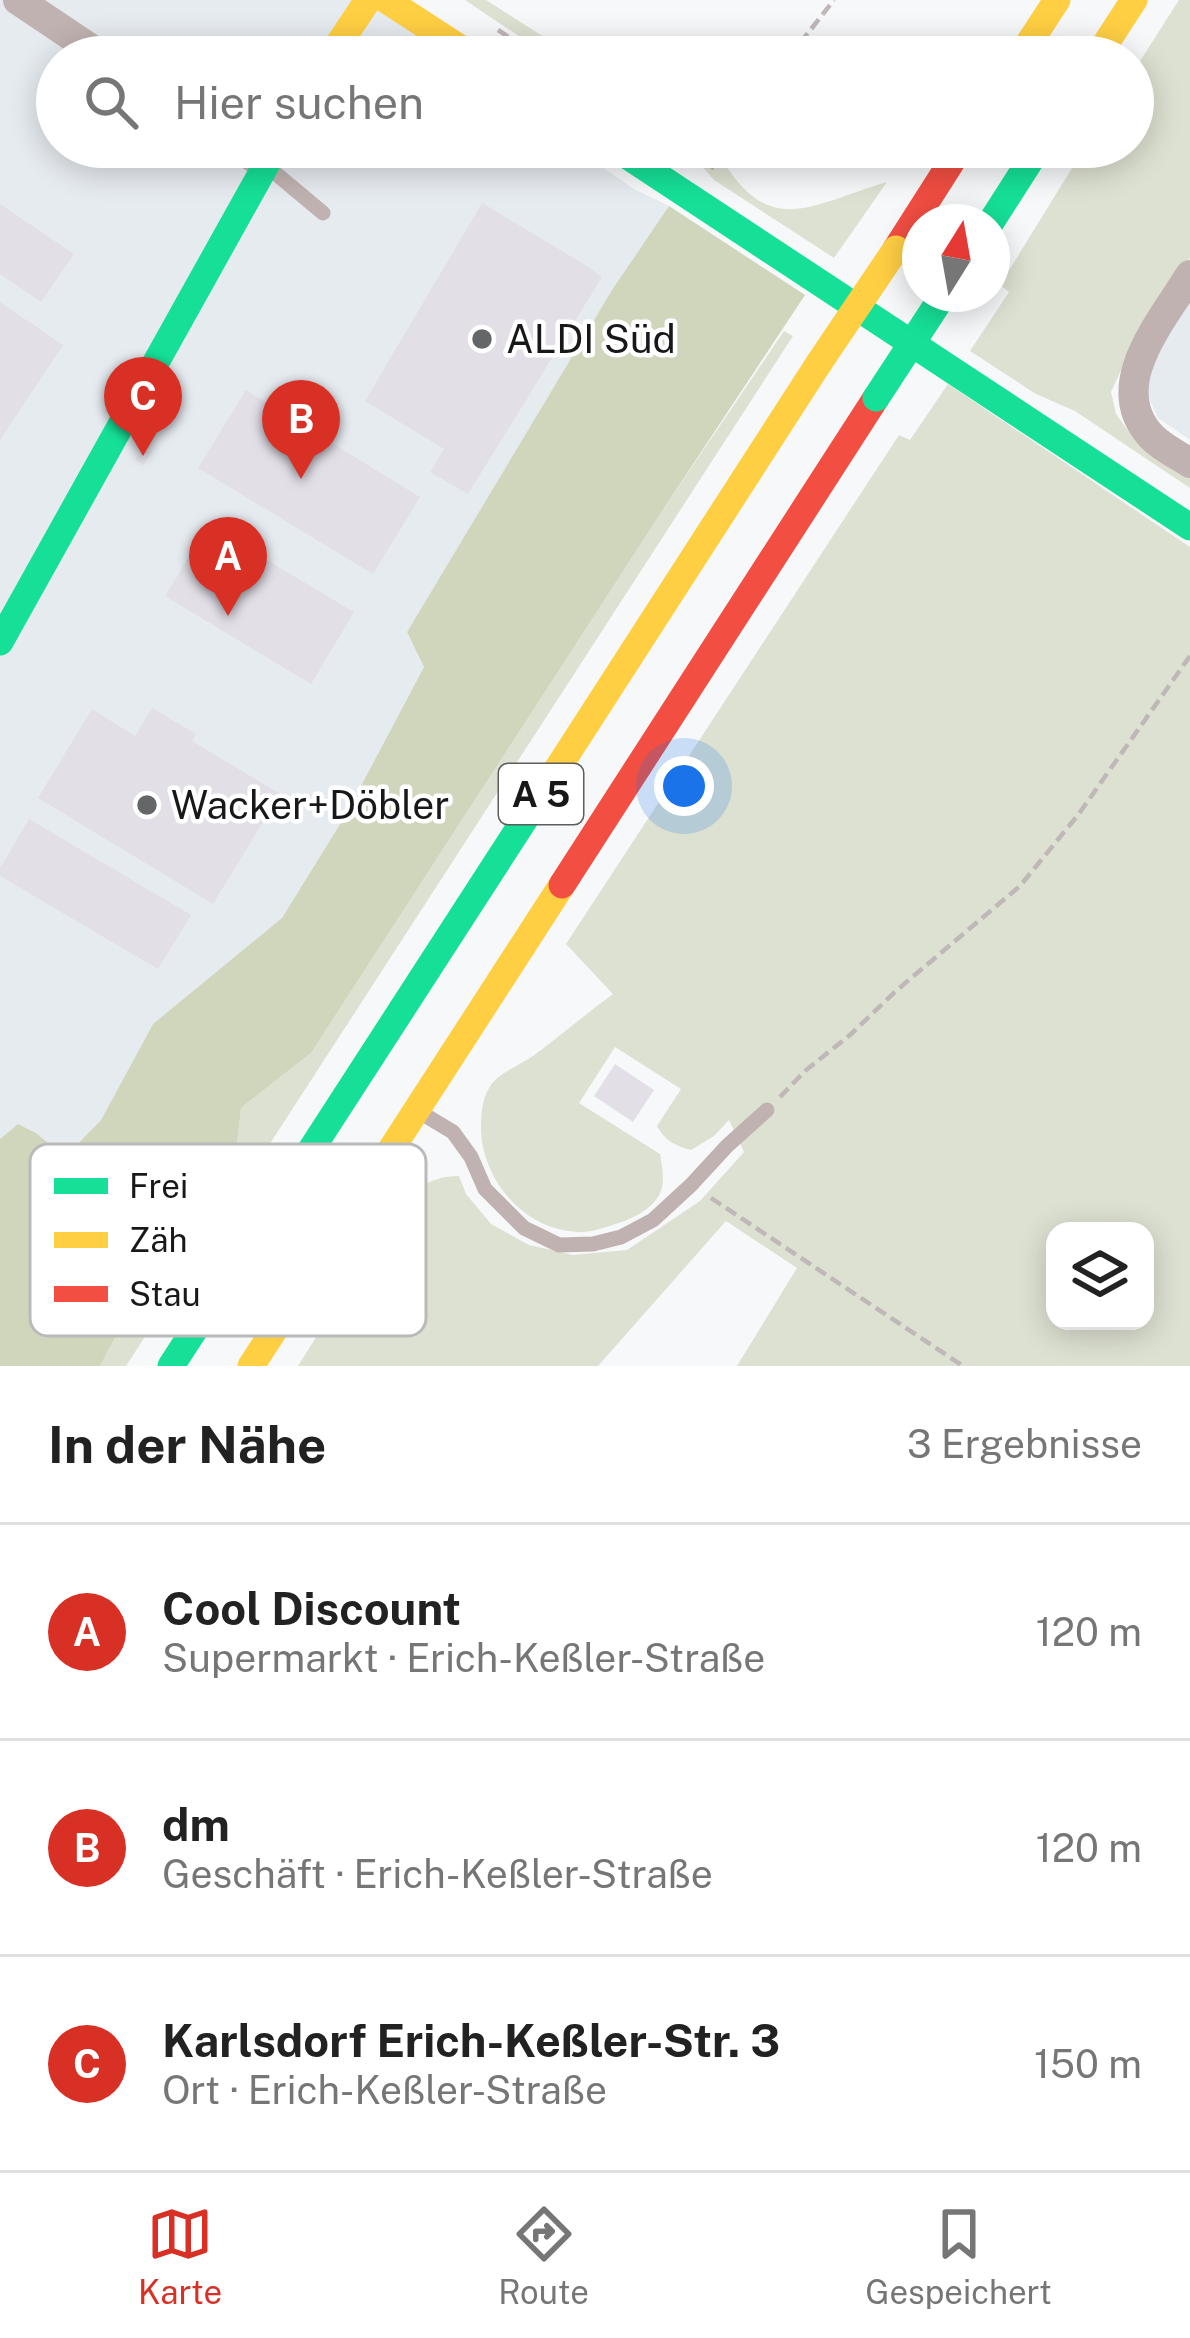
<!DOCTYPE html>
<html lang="de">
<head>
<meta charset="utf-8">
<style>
  body { margin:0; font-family:"Public Sans",sans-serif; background:#f6f6f6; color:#222 }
  .controls { position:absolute; right:36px; bottom:36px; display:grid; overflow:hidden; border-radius:24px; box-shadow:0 6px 30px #0003 }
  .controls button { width:108px; height:108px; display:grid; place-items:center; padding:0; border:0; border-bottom:3px solid #e0e0e0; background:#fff; color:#222; font:60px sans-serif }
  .compass { position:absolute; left:902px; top:204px; width:108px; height:108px; border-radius:50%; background:#fff; box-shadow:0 6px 30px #0003; rotate:11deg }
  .you { position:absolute; left:684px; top:786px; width:42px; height:42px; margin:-30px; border:9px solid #fff; border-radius:50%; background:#1a73e8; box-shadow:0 0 0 18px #1a73e833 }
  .badge { display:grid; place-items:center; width:78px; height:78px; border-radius:50%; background:#d93025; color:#fff; font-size:39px; font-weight:700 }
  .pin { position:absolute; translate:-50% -99px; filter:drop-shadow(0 3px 6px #0008) }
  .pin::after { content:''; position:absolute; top:63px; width:42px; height:36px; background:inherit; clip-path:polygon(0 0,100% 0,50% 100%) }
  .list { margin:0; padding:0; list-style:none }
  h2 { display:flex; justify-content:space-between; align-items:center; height:156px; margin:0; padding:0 48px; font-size:51px }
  h2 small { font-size:39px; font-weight:400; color:#767676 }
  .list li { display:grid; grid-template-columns:78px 1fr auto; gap:36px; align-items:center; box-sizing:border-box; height:216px; padding:0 48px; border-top:3px solid #e0e0e0 }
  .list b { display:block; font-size:45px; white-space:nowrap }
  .list p { margin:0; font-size:39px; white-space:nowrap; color:#767676 }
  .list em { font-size:39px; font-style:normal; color:#767676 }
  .icon { flex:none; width:66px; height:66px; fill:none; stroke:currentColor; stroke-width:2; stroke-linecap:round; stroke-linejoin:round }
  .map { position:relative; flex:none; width:1190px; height:1366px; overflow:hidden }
  .search { position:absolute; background:#fff; box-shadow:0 6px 30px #0003; left:36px; right:36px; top:36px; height:132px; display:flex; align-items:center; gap:30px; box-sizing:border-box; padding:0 42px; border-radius:66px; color:#767676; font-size:45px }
  .sheet { height:804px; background:#fff }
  nav { display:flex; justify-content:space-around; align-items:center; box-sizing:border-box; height:168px; border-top:3px solid #e0e0e0; background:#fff; font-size:33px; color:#767676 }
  nav a { display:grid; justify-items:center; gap:6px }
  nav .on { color:#d93025 }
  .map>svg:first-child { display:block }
  .built { fill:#e6ebf0 }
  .green { fill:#dde1d1; fill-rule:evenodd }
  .forest { fill:#cfd6bb }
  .building { fill:#e2dfe7 }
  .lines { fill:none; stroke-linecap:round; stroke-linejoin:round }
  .path { stroke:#bfb7b8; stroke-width:4.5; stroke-dasharray:12 6; stroke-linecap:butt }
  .lane { stroke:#c0b2b0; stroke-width:15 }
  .street { stroke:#c0b2b0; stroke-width:30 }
  .fast { stroke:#16e098; stroke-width:27 }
  .slow { stroke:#ffcf43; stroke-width:27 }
  .jam { stroke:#f24e42; stroke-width:27 }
  .fast-bridge { stroke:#16e098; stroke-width:27 }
  .slow-bridge { stroke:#ffcf43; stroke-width:27 }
  .poi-dot { fill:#656668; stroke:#fff; stroke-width:4.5 }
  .labels { text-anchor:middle; stroke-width:9; stroke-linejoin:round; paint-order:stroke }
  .shield { fill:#fff; stroke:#5d5d5e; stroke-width:3 }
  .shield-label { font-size:36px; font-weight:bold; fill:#171819 }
  .poi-label { font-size:39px; fill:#171819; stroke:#fff; text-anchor:start }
  .key { fill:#fff; stroke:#b9baba; stroke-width:3 }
  .key-label { font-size:33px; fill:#171819 }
</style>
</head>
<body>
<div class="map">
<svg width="1190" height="1366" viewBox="0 0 1190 1366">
  <rect width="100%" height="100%" fill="#f6f8fa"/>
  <path class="built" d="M 0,0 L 401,0 L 440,57 L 57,57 L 57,147 L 573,147 L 634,189 L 669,206 L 612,290 L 407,632 L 424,667 L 345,816 L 282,918 L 153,1024 L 101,1120 L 65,1157 L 36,1133 L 18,1124 L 0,1139 Z
    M 1190,293 L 1190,440 L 1158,418 L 1147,394 L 1148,364 Z"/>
  <path class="green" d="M 465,0 L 486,0 L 575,57 L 550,57 Z
    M 1179,0 L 1190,0 L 1190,258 L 1128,355 L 1111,392 L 1116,414 L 1134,439 L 1190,478 L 1190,488 L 1075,411 L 1036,394 L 970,351 L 1009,292 L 1000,285 L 1085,147 L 1133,147 L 1133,72 Z
    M 685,147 L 715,147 C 766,241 805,207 887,182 L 834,258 L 714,180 Z
    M 784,331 L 793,336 L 126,1366 L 100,1366 L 174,1227 L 205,1207 L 237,1145 L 241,1108 L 311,1053 L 666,505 Z
    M 948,384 L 1190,547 L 1190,1366 L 737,1366 L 797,1268 L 726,1221 L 598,1366 L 298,1366 L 406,1194 C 423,1185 439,1175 459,1176 L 466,1194 L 491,1224 L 529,1245 L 573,1255 L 627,1250 L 700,1201 L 744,1152 L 729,1120 L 714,1136 L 691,1150 C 676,1146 665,1141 657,1126 L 681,1089 L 615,1047 L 579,1103 L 660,1154 C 662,1166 665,1180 661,1191 C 656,1205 641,1214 627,1220 C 613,1225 597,1231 583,1232 C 528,1233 484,1184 481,1132 C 481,1117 481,1102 489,1088 C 497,1073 519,1066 533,1056 C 560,1036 586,1014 613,994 L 566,944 L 899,435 L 910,440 ZM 1055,1231 L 1145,1231 L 1145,1321 L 1055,1321 Z"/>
  <path class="forest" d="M 669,206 L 805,295 L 666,505 L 311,1053 L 241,1108 L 237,1145 L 222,1178 L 205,1207 L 174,1227 L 100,1366 L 0,1366 L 0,1139 L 18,1124 L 36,1133 L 65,1157 L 101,1120 L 153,1024 L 282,918 L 345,816 L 424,667 L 407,632 L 612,290 Z"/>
  <path class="building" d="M 482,203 L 587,266 L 602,277 L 468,494 L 430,472 L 444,449 L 365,401 Z
    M 0,204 L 74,254 L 41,302 L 0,274 Z
    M 0,302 L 63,345 L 0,440 Z
    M 246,390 L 420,497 L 373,574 L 198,468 Z
    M 141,448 L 150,452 L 144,465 L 135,460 Z
    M 208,525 L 354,612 L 311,684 L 165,596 Z
    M 152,708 L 196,734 L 192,741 L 280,794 L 213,904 L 38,798 L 92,709 L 135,736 Z
    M 29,819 L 191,915 L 158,969 L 0,876 L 0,868 Z
    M 615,1064 L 654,1090 L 633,1122 L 594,1096 Z"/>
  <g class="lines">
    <path class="path" d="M 498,30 L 539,57
      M 789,57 L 834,0
      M 711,169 L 726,147
      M 780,1097 L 805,1071 L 850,1035 L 897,990 L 1020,886 L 1078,815 L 1190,656
      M 711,1198 L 963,1366"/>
    <path class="lane" d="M 268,167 L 323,213
      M 423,1114 L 453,1132 L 471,1157 L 485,1189 L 524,1228 L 559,1245 L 593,1244 L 621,1237 L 653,1220 L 691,1185 L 727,1146 L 767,1110"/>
    <path class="street" d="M 18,0 L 103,57
      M 238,147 L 265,165
      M 1190,275 C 1163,320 1104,385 1151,436 C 1161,447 1178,455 1190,463"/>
    <path class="fast" d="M 614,147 L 1190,527
      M 991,222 L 1039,147
      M 0,642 L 276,147
      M 171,1366 L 536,802"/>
    <path class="slow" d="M 386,0 L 474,57
      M 330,57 L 368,0
      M 1020,57 L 1057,0
      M 1097,57 L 1134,0
      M 536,802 L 819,363
      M 251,1366 L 562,885"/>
    <path class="jam" d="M 896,249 L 961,147
      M 562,885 L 876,398"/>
    <path class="fast-bridge" d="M 876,398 L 944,294"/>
    <path class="slow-bridge" d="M 819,363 L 896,249"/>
  </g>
  <g class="poi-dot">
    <circle cx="482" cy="339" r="12"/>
    <circle cx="147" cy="805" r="12"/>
  </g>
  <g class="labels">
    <rect class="shield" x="499" y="764" width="84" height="60" rx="9"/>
    <g class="shield-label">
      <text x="541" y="807">A 5</text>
    </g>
    <g class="poi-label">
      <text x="506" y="353">ALDI Süd</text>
      <text x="171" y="819">Wacker+Döbler</text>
    </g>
  </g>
  <rect x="30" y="1144" width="396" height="192" rx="18" class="key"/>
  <rect x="54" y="1178" width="54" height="16" fill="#16e098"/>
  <rect x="54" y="1232" width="54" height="16" fill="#ffcf43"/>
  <rect x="54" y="1286" width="54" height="16" fill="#f24e42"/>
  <g class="key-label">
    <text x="129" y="1198">Frei</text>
    <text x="129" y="1252">Zäh</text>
    <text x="129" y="1306">Stau</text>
  </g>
</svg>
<div class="controls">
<button><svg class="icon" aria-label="layers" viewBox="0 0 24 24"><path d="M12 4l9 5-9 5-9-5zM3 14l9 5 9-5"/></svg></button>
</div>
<svg class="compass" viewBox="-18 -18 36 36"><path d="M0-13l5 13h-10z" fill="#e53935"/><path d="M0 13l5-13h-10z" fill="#767676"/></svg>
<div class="you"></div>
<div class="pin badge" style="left:228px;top:616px">A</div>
<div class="pin badge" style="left:301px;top:479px">B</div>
<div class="pin badge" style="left:143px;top:456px">C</div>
<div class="search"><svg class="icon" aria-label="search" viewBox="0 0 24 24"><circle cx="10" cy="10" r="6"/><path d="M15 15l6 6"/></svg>Hier suchen</div>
</div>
<section class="sheet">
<h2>In der Nähe<small>3 Ergebnisse</small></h2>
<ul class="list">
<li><span class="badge">A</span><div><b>Cool Discount</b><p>Supermarkt · Erich-Keßler-Straße</p></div><em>120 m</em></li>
<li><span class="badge">B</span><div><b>dm</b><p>Geschäft · Erich-Keßler-Straße</p></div><em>120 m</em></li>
<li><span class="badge">C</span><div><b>Karlsdorf Erich-Keßler-Str. 3</b><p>Ort · Erich-Keßler-Straße</p></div><em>150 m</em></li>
</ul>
</section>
<nav>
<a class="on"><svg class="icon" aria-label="map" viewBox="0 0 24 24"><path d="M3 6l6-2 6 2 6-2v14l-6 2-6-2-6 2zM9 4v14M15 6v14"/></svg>Karte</a>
<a><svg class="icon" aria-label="directions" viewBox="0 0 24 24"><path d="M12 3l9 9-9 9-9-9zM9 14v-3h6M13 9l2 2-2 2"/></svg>Route</a>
<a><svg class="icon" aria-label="saved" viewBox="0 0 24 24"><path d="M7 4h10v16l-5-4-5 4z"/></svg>Gespeichert</a>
</nav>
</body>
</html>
